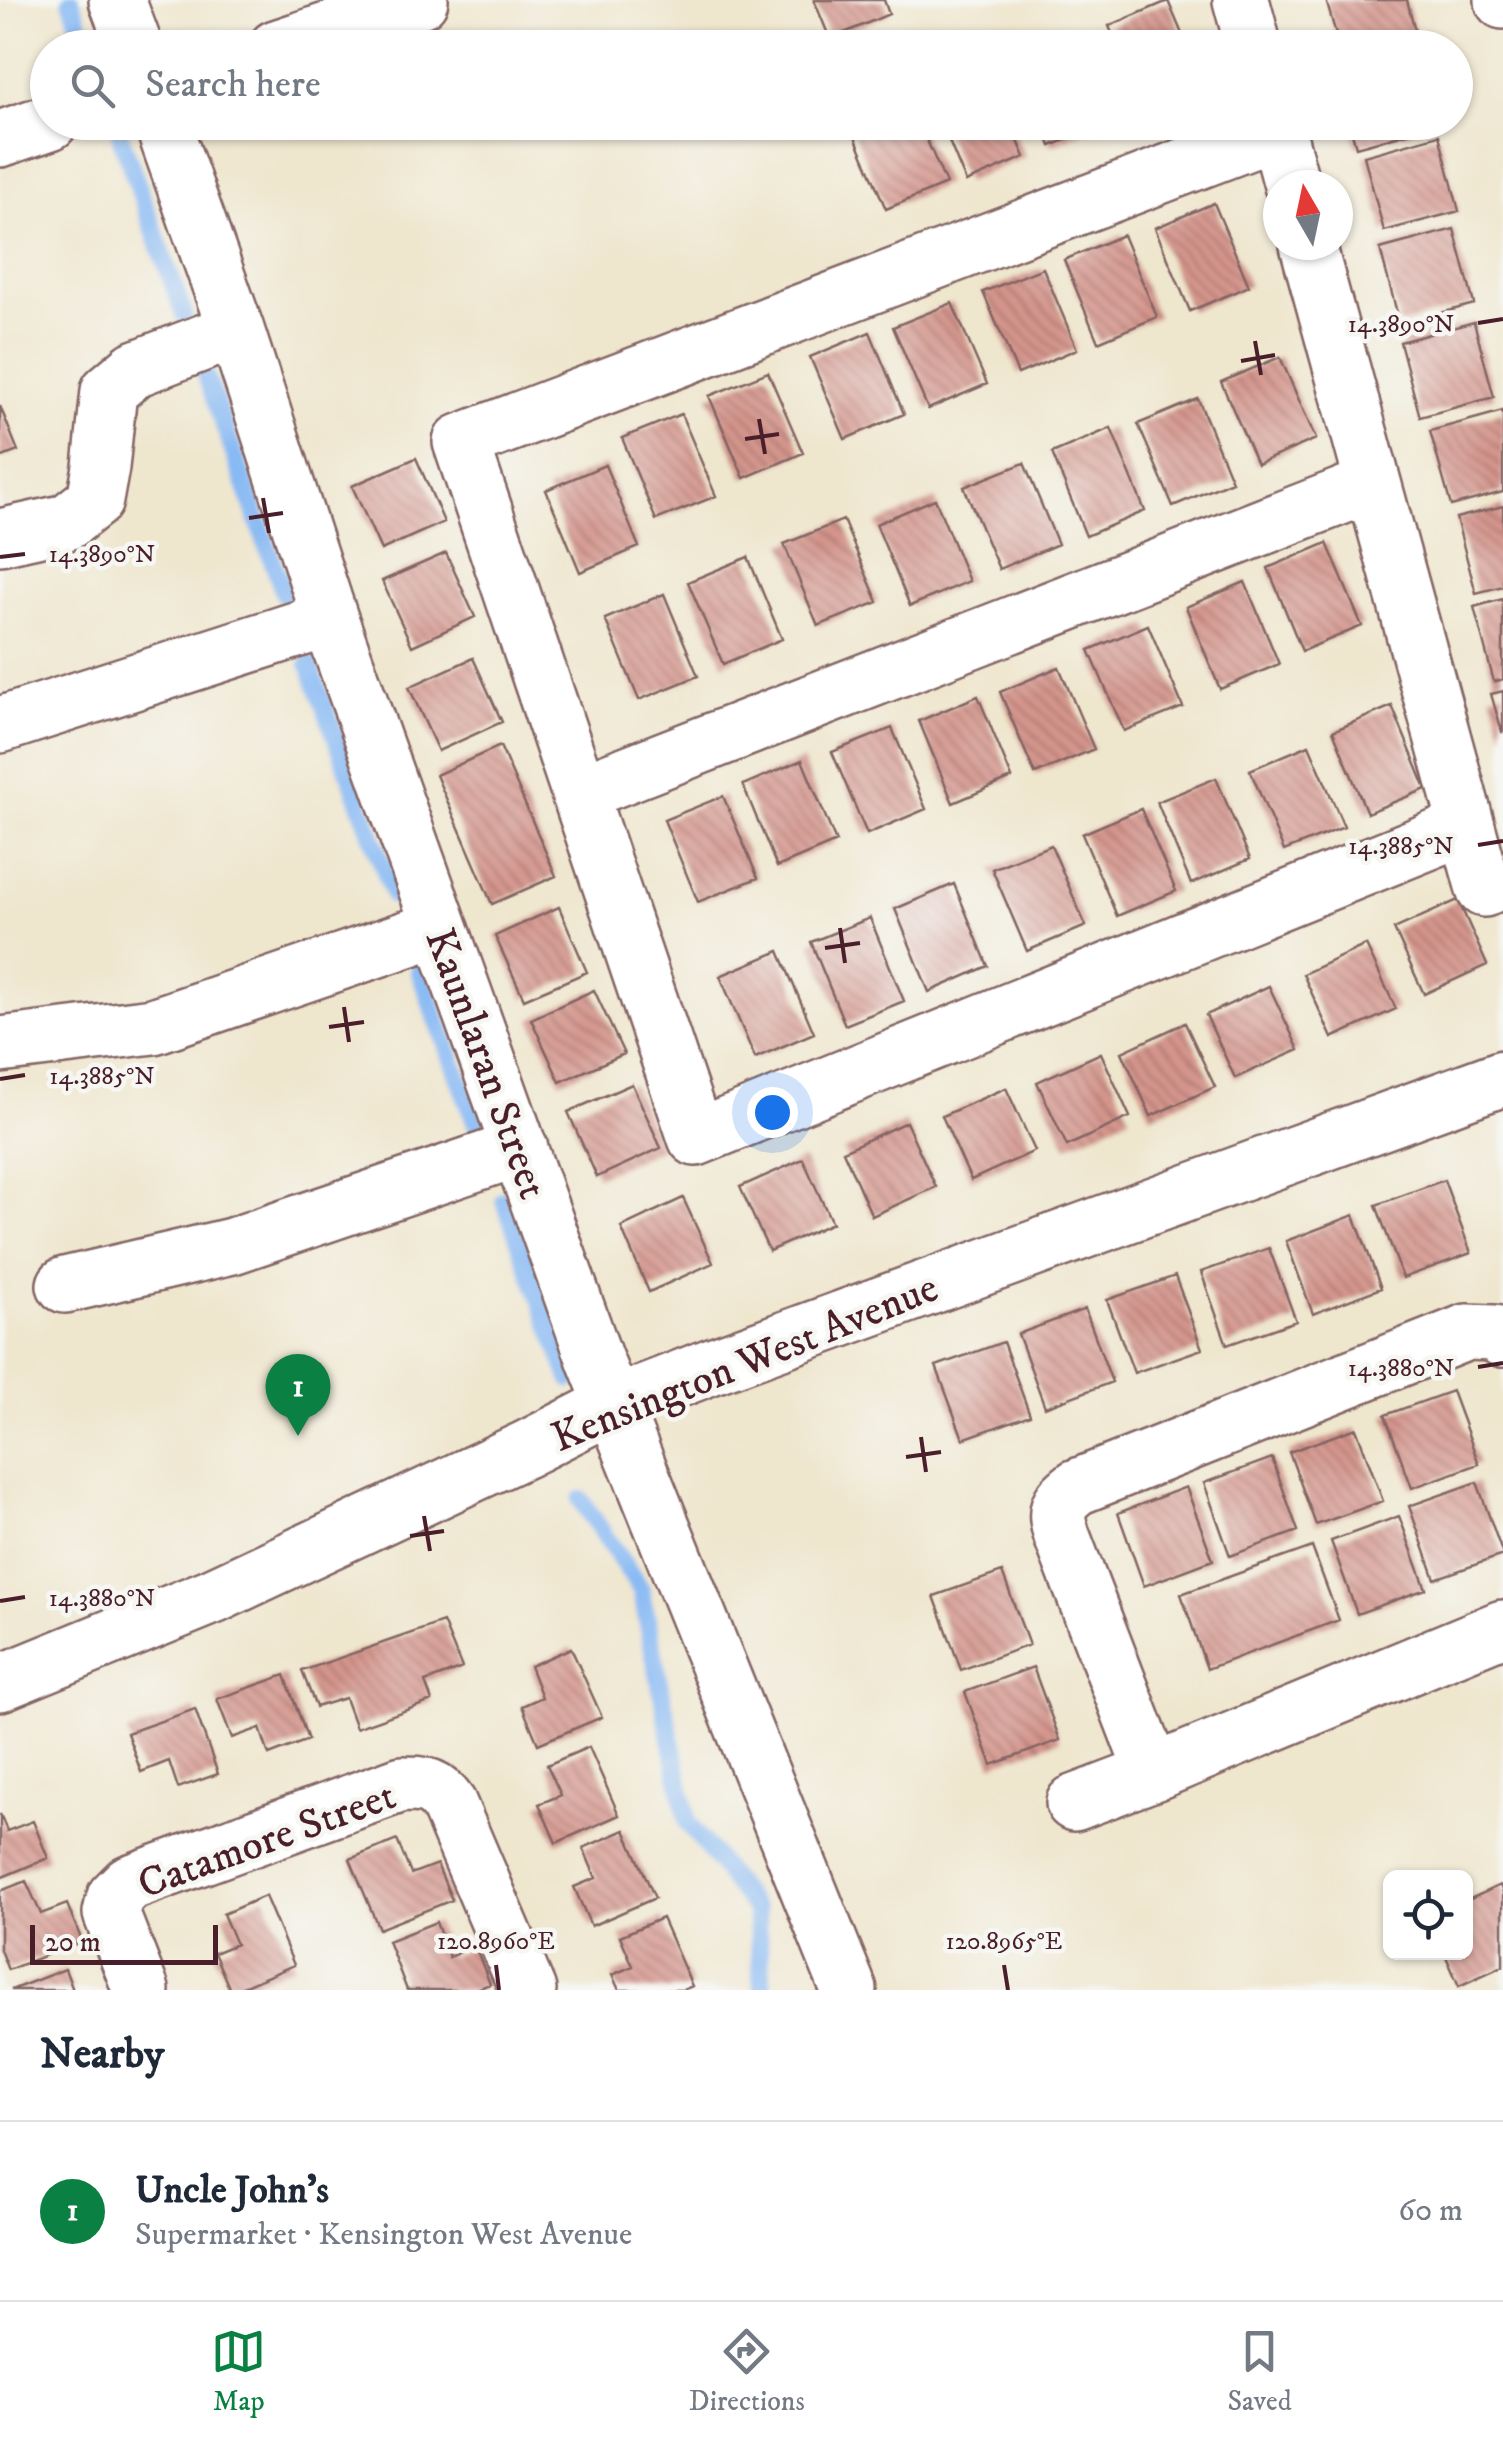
<!DOCTYPE html>
<html lang="en">
<head>
<meta charset="utf-8">
<style>
  body { margin:0; font-family:"IM FELL DW Pica",serif; background:#f6f6f7; color:#1f2937 }
  .controls { position:absolute; right:30px; bottom:30px; display:grid; overflow:hidden; border-radius:15px; box-shadow:0 2px 8px #0004 }
  .controls button { width:90px; height:90px; display:grid; place-items:center; padding:0; border:0; border-bottom:2px solid #e0e1e3; background:#fff; color:#1f2937; font:50px sans-serif }
  .compass { position:absolute; left:1263px; top:170px; width:90px; height:90px; border-radius:50%; background:#fff; box-shadow:0 2px 8px #0004; rotate:351deg }
  .scale { position:absolute; left:30px; bottom:25px; width:188px; box-sizing:border-box; padding-left:10px; border:5px solid #4a1f2b; border-top:0; font-size:28px; line-height:35px; white-space:nowrap; color:#4a1f2b; -webkit-text-stroke:8px #f6f6f2; paint-order:stroke }
  .you { position:absolute; left:772px; top:1112px; width:35px; height:35px; margin:-25px; border:8px solid #fff; border-radius:50%; background:#1a73e8; box-shadow:0 0 0 15px #1a73e833 }
  .badge { display:grid; place-items:center; width:65px; height:65px; border-radius:50%; background:#0b8043; color:#fff; font-size:32px; font-weight:700 }
  .pin { position:absolute; translate:-50% -82px; filter:drop-shadow(0 2px 5px #0008) }
  .pin::after { content:''; position:absolute; top:52px; width:35px; height:30px; background:inherit; clip-path:polygon(0 0,100% 0,50% 100%) }
  .list { margin:0; padding:0; list-style:none }
  h2 { display:flex; justify-content:space-between; align-items:center; height:130px; margin:0; padding:0 40px; font-size:42px }
  h2 small { font-size:32px; font-weight:400; color:#747a83 }
  .list li { display:grid; grid-template-columns:65px 1fr auto; gap:30px; align-items:center; box-sizing:border-box; height:180px; padding:0 40px; border-top:2px solid #e0e1e3 }
  .list b { display:block; font-size:38px; white-space:nowrap }
  .list p { margin:0; font-size:32px; white-space:nowrap; color:#747a83 }
  .list em { font-size:32px; font-style:normal; color:#747a83 }
  .icon { flex:none; width:55px; height:55px; fill:none; stroke:currentColor; stroke-width:2; stroke-linecap:round; stroke-linejoin:round }
  .map { position:relative; flex:none; width:1503px; height:1990px; overflow:hidden }
  .search { position:absolute; background:#fff; box-shadow:0 2px 8px #0004; left:30px; right:30px; top:30px; height:110px; display:flex; align-items:center; gap:25px; box-sizing:border-box; padding:0 35px; border-radius:55px; color:#747a83; font-size:38px }
  .sheet { height:310px; background:#fff }
  nav { display:flex; justify-content:space-around; align-items:center; box-sizing:border-box; height:140px; border-top:2px solid #e0e1e3; background:#fff; font-size:28px; color:#747a83 }
  nav a { display:grid; justify-items:center; gap:5px }
  nav .on { color:#0b8043 }
  .map>svg:first-child { display:block }
  .lines { fill:none; stroke-linecap:round; stroke-linejoin:round }
  .stream { stroke:#87b9f4; stroke-width:18 }
  .building { fill:url(#building-back-hatch) }
  .minor-casing { stroke:#846564; stroke-width:60 }
  .minor { stroke:#fff; stroke-width:55 }
  .ticks { fill:none; stroke:#4a1f2b; stroke-width:4 }
  .labels { text-anchor:middle; stroke-width:9; stroke-linejoin:round; paint-order:stroke }
  .street-label { font-size:42px; fill:#4a1f2b; stroke:#f6f6f2 }
  .ticks-label { font-size:25px; text-anchor:middle; fill:#4a1f2b; stroke:#f6f6f2; stroke-width:9; stroke-linejoin:round; paint-order:stroke }
</style>
</head>
<body>
<div class="map">
<svg width="1503" height="1990" viewBox="0 0 1503 1990">
  <defs>
    <pattern id="building-back-hatch" width="6" height="6" patternUnits="userSpaceOnUse" patternTransform="scale(2.5)"><rect width="6" height="6" fill="#d4958c"/><path d="M-1 5l2 2M0 0l6 6M5-1l2 2" fill="none" stroke="#ae7973"/></pattern>
  </defs>
  <rect width="100%" height="100%" fill="#f6f6f2"/>
  <filter id="ink" filterUnits="userSpaceOnUse"><feTurbulence type="fractalNoise" baseFrequency=".01" numOctaves="2"/><feDisplacementMap in="SourceGraphic" scale="20" xChannelSelector="R" yChannelSelector="G"/><feConvolveMatrix kernelMatrix="1 2 1 2 8 2 1 2 1" color-interpolation-filters="sRGB"/></filter>
  <filter id="wash" filterUnits="userSpaceOnUse"><feTurbulence type="fractalNoise" baseFrequency=".0048" numOctaves="4" result="noise"/><feDisplacementMap in="SourceGraphic" scale="40" xChannelSelector="R" yChannelSelector="G"/><feGaussianBlur stdDeviation="2.25" result="paint"/><feColorMatrix in="noise" values="0 0 0 0 0 0 0 0 0 0 0 0 0 0 0 0 0 1.4 0 .05"/><feComposite in="paint" operator="in"/></filter>
  <g filter="url(#wash)">
    <rect width="100%" height="100%" fill="#efe6ce"/>
    <g class="lines">
      <path class="stream" d="M 71,0 L 86,43
        M 120,136 L 184,314
        M 205,373 L 285,596
        M 309,664 L 394,896
        M 419,971 L 476,1124
        M 504,1200 L 570,1379
        M 581,1500 L 641,1590 L 688,1823 L 756,1911 L 763,1990"/>
    </g>
    <g id="blocks">
      <path class="building" d="M 814,0 L 884,0 L 889,14 L 830,39 Z
        M 1326,0 L 1407,0 L 1418,42 L 1395,48 L 1340,48 Z
        M 1168,1 L 1188,48 L 1118,48 L 1109,26 Z
        M 863,122 L 919,122 L 946,184 L 886,209 L 851,127 Z
        M 941,122 L 1010,122 L 1025,157 L 966,182 Z
        M 1041,122 L 1106,122 L 1106,123 L 1051,146 Z
        M 1349,122 L 1429,122 L 1430,127 L 1356,147 Z
        M 1439,135 L 1459,211 L 1384,231 L 1364,156 Z
        M 1214,203 L 1249,286 L 1190,311 L 1155,228 Z
        M 1454,229 L 1474,304 L 1400,324 L 1380,249 Z
        M 1123,235 L 1157,317 L 1098,342 L 1064,260 Z
        M 1043,268 L 1077,349 L 1018,374 L 983,292 Z
        M 952,303 L 987,384 L 928,409 L 893,327 Z
        M 1474,322 L 1494,397 L 1420,417 L 1400,342 Z
        M 870,332 L 904,414 L 845,439 L 810,357 Z
        M 1280,357 L 1316,439 L 1257,464 L 1221,382 Z
        M 768,372 L 803,453 L 744,478 L 709,396 Z
        M 1198,399 L 1232,481 L 1173,506 L 1138,424 Z
        M 0,406 L 18,451 L 0,458 Z
        M 1503,411 L 1503,492 L 1451,506 L 1430,431 Z
        M 681,414 L 716,496 L 656,520 L 622,438 Z
        M 1111,428 L 1145,511 L 1086,536 L 1052,453 Z
        M 416,458 L 444,522 L 381,550 L 352,486 Z
        M 1024,463 L 1058,544 L 999,569 L 964,487 Z
        M 605,465 L 639,547 L 580,572 L 546,490 Z
        M 935,499 L 969,581 L 910,606 L 876,524 Z
        M 1503,506 L 1503,586 L 1476,593 L 1456,518 Z
        M 843,520 L 878,602 L 818,626 L 784,544 Z
        M 1327,543 L 1362,626 L 1302,651 L 1268,568 Z
        M 446,553 L 475,617 L 412,646 L 382,581 Z
        M 748,557 L 782,639 L 723,664 L 688,582 Z
        M 1245,582 L 1279,664 L 1220,689 L 1186,607 Z
        M 664,594 L 698,676 L 639,700 L 605,619 Z
        M 1503,599 L 1503,679 L 1494,682 L 1474,607 Z
        M 1148,625 L 1183,707 L 1124,731 L 1089,650 Z
        M 473,658 L 502,722 L 438,751 L 409,687 Z
        M 1059,667 L 1094,749 L 1035,774 L 1000,692 Z
        M 1503,691 L 1503,732 L 1502,732 L 1491,694 Z
        M 978,696 L 1012,778 L 953,803 L 919,721 Z
        M 1392,706 L 1426,789 L 1367,813 L 1333,731 Z
        M 892,728 L 926,809 L 867,834 L 832,752 Z
        M 1309,745 L 1344,827 L 1284,851 L 1250,770 Z
        M 500,746 L 556,876 L 492,904 L 436,775 Z
        M 802,760 L 836,842 L 777,867 L 743,785 Z
        M 1216,778 L 1250,859 L 1191,884 L 1157,802 Z
        M 723,796 L 758,878 L 698,902 L 664,820 Z
        M 1141,809 L 1176,891 L 1117,916 L 1082,834 Z
        M 1051,845 L 1086,926 L 1027,951 L 992,869 Z
        M 954,884 L 988,966 L 929,992 L 895,909 Z
        M 1458,900 L 1487,965 L 1424,994 L 1394,929 Z
        M 559,907 L 587,972 L 524,999 L 495,936 Z
        M 870,918 L 904,1001 L 845,1025 L 811,942 Z
        M 1366,945 L 1396,1009 L 1332,1038 L 1303,974 Z
        M 779,951 L 814,1033 L 755,1058 L 720,976 Z
        M 1269,986 L 1299,1050 L 1235,1078 L 1206,1015 Z
        M 594,990 L 624,1054 L 560,1082 L 531,1019 Z
        M 1185,1023 L 1215,1087 L 1151,1116 L 1122,1052 Z
        M 1101,1053 L 1130,1117 L 1067,1146 L 1037,1082 Z
        M 632,1084 L 661,1148 L 597,1177 L 568,1112 Z
        M 1006,1088 L 1035,1151 L 971,1180 L 942,1116 Z
        M 906,1122 L 936,1187 L 872,1216 L 843,1151 Z
        M 803,1159 L 832,1223 L 769,1251 L 740,1187 Z
        M 1444,1180 L 1471,1253 L 1403,1278 L 1376,1205 Z
        M 683,1198 L 713,1263 L 649,1292 L 621,1227 Z
        M 1354,1215 L 1381,1288 L 1313,1314 L 1286,1241 Z
        M 1269,1248 L 1296,1321 L 1227,1345 L 1201,1272 Z
        M 1175,1276 L 1202,1349 L 1134,1373 L 1107,1300 Z
        M 1085,1309 L 1112,1382 L 1045,1407 L 1018,1334 Z
        M 1003,1342 L 1030,1415 L 963,1439 L 936,1366 Z
        M 1452,1391 L 1479,1464 L 1412,1488 L 1385,1415 Z
        M 1356,1428 L 1383,1501 L 1316,1525 L 1289,1452 Z
        M 1272,1458 L 1298,1531 L 1230,1556 L 1204,1483 Z
        M 1477,1482 L 1503,1555 L 1435,1579 L 1409,1506 Z
        M 1186,1487 L 1213,1560 L 1144,1586 L 1118,1513 Z
        M 1399,1516 L 1426,1589 L 1357,1614 L 1331,1541 Z
        M 1312,1547 L 1339,1620 L 1207,1669 L 1181,1594 Z
        M 1002,1572 L 1029,1645 L 961,1670 L 934,1596 Z
        M 443,1622 L 462,1668 L 425,1682 L 432,1701 L 356,1728 L 345,1698 L 316,1707 L 302,1671 Z
        M 571,1648 L 602,1717 L 538,1744 L 522,1706 L 542,1697 L 530,1666 Z
        M 1033,1667 L 1060,1740 L 992,1765 L 965,1692 Z
        M 285,1675 L 308,1740 L 269,1755 L 260,1728 L 232,1738 L 217,1699 Z
        M 195,1709 L 218,1774 L 178,1788 L 169,1761 L 141,1772 L 127,1733 Z
        M 589,1747 L 619,1815 L 556,1843 L 539,1804 L 561,1795 L 547,1765 Z
        M 0,1814 L 7,1831 L 33,1821 L 48,1858 L 0,1878 Z
        M 625,1830 L 655,1898 L 591,1926 L 574,1887 L 596,1878 L 583,1848 Z
        M 397,1840 L 411,1874 L 437,1864 L 452,1900 L 379,1929 L 350,1859 Z
        M 26,1881 L 41,1914 L 67,1904 L 82,1941 L 8,1970 L 0,1950 L 0,1891 Z
        M 1500,1885 L 1503,1892 L 1503,1966 L 1459,1986 L 1444,1952 L 1466,1952 L 1466,1901 Z
        M 265,1896 L 294,1965 L 236,1990 L 230,1990 L 214,1953 L 236,1944 L 223,1914 Z
        M 662,1918 L 692,1986 L 683,1990 L 619,1990 L 612,1975 L 633,1966 L 620,1936 Z
        M 436,1922 L 449,1957 L 475,1946 L 490,1984 L 474,1990 L 407,1990 L 388,1941 Z
        M 65,1969 L 73,1990 L 11,1990 Z"/>
    </g>
  </g>
  <g filter="url(#ink)">
    <use href="#blocks" fill-opacity="0" stroke="#846564" stroke-width="2.5"/>
    <g class="lines">
      <defs>
        <path id="minor" d="M 117,0 L 135,48
          M 1241,0 L 1254,48
          M 1503,0 L 1503,1
          M 276,48 L 420,0
          M 162,122 L 236,330 L 330,619 L 595,1360 L 849,1990
          M 1275,122 L 1292,185
          M 1277,131 L 461,442 L 696,1138 L 1467,826
          M 0,139 L 50,122
          M 1308,245 L 1484,889
          M 0,537 L 67,522 L 95,500 L 101,467 L 109,391 L 135,369 L 236,330
          M 0,725 L 330,619
          M 579,793 L 1373,484
          M 0,1045 L 153,1026 L 439,928
          M 65,1285 L 232,1246 L 520,1148
          M 0,1683 L 213,1596 L 526,1449 L 612,1405 L 715,1365 L 1503,1078
          M 1153,1773 L 1062,1536 C 1054,1511 1056,1503 1077,1487 L 1467,1332 L 1494,1333 L 1503,1339
          M 1074,1803 L 1153,1773 L 1503,1628
          M 141,1990 L 111,1913 L 115,1897 L 129,1883 L 402,1784 C 426,1784 435,1785 449,1805 L 528,1990"/>
      </defs>
      <use href="#minor" class="minor-casing"/>
      <use href="#minor" class="minor"/>
    </g>
  </g>
  <path class="ticks" d="M 1478,323 L 1503,319M 1255,341 L 1261,375M 1241,361 L 1275,355M 759,419 L 765,454M 745,439 L 779,434M 263,498 L 269,533M 249,518 L 283,513M 0,557 L 25,554M 1478,845 L 1503,841M 840,928 L 845,963M 825,948 L 860,943M 344,1007 L 349,1042M 329,1027 L 364,1022M 0,1079 L 25,1075M 1478,1367 L 1503,1363M 921,1437 L 926,1472M 906,1457 L 941,1452M 424,1516 L 430,1551M 410,1536 L 444,1531M 0,1601 L 25,1597M 496,1965 L 499,1990M 1004,1965 L 1008,1990"/>
  <g class="labels">
    <g class="street-label">
      <text transform="translate(488 1063) rotate(70)" y="15">Kaunlaran Street</text>
      <text transform="translate(744 1361) rotate(-22)" y="15">Kensington West Avenue</text>
      <text transform="translate(266 1838) rotate(-20)" y="15">Catamore Street</text>
    </g>
  </g>
  <g class="ticks-label">
    <text x="1401" y="332">14.3890°N</text>
    <text x="102" y="562">14.3890°N</text>
    <text x="1401" y="854">14.3885°N</text>
    <text x="102" y="1084">14.3885°N</text>
    <text x="1401" y="1376">14.3880°N</text>
    <text x="102" y="1606">14.3880°N</text>
    <text x="496" y="1949">120.8960°E</text>
    <text x="1004" y="1949">120.8965°E</text>
  </g>
</svg>
<div class="controls">
<button><svg class="icon" aria-label="locate" viewBox="0 0 24 24"><circle cx="12" cy="12" r="6"/><path d="M12 2v4M12 18v4M2 12h4M18 12h4"/></svg></button>
</div>
<svg class="compass" viewBox="-18 -18 36 36"><path d="M0-13l5 13h-10z" fill="#e53935"/><path d="M0 13l5-13h-10z" fill="#747a83"/></svg>
<div class="scale">20 m</div>
<div class="you"></div>
<div class="pin badge" style="left:298px;top:1436px">1</div>
<div class="search"><svg class="icon" aria-label="search" viewBox="0 0 24 24"><circle cx="10" cy="10" r="6"/><path d="M15 15l6 6"/></svg>Search here</div>
</div>
<section class="sheet">
<h2>Nearby<small></small></h2>
<ul class="list">
<li><span class="badge">1</span><div><b>Uncle John's</b><p>Supermarket · Kensington West Avenue</p></div><em>60 m</em></li>
</ul>
</section>
<nav>
<a class="on"><svg class="icon" aria-label="map" viewBox="0 0 24 24"><path d="M3 6l6-2 6 2 6-2v14l-6 2-6-2-6 2zM9 4v14M15 6v14"/></svg>Map</a>
<a><svg class="icon" aria-label="directions" viewBox="0 0 24 24"><path d="M12 3l9 9-9 9-9-9zM9 14v-3h6M13 9l2 2-2 2"/></svg>Directions</a>
<a><svg class="icon" aria-label="saved" viewBox="0 0 24 24"><path d="M7 4h10v16l-5-4-5 4z"/></svg>Saved</a>
</nav>
</body>
</html>
